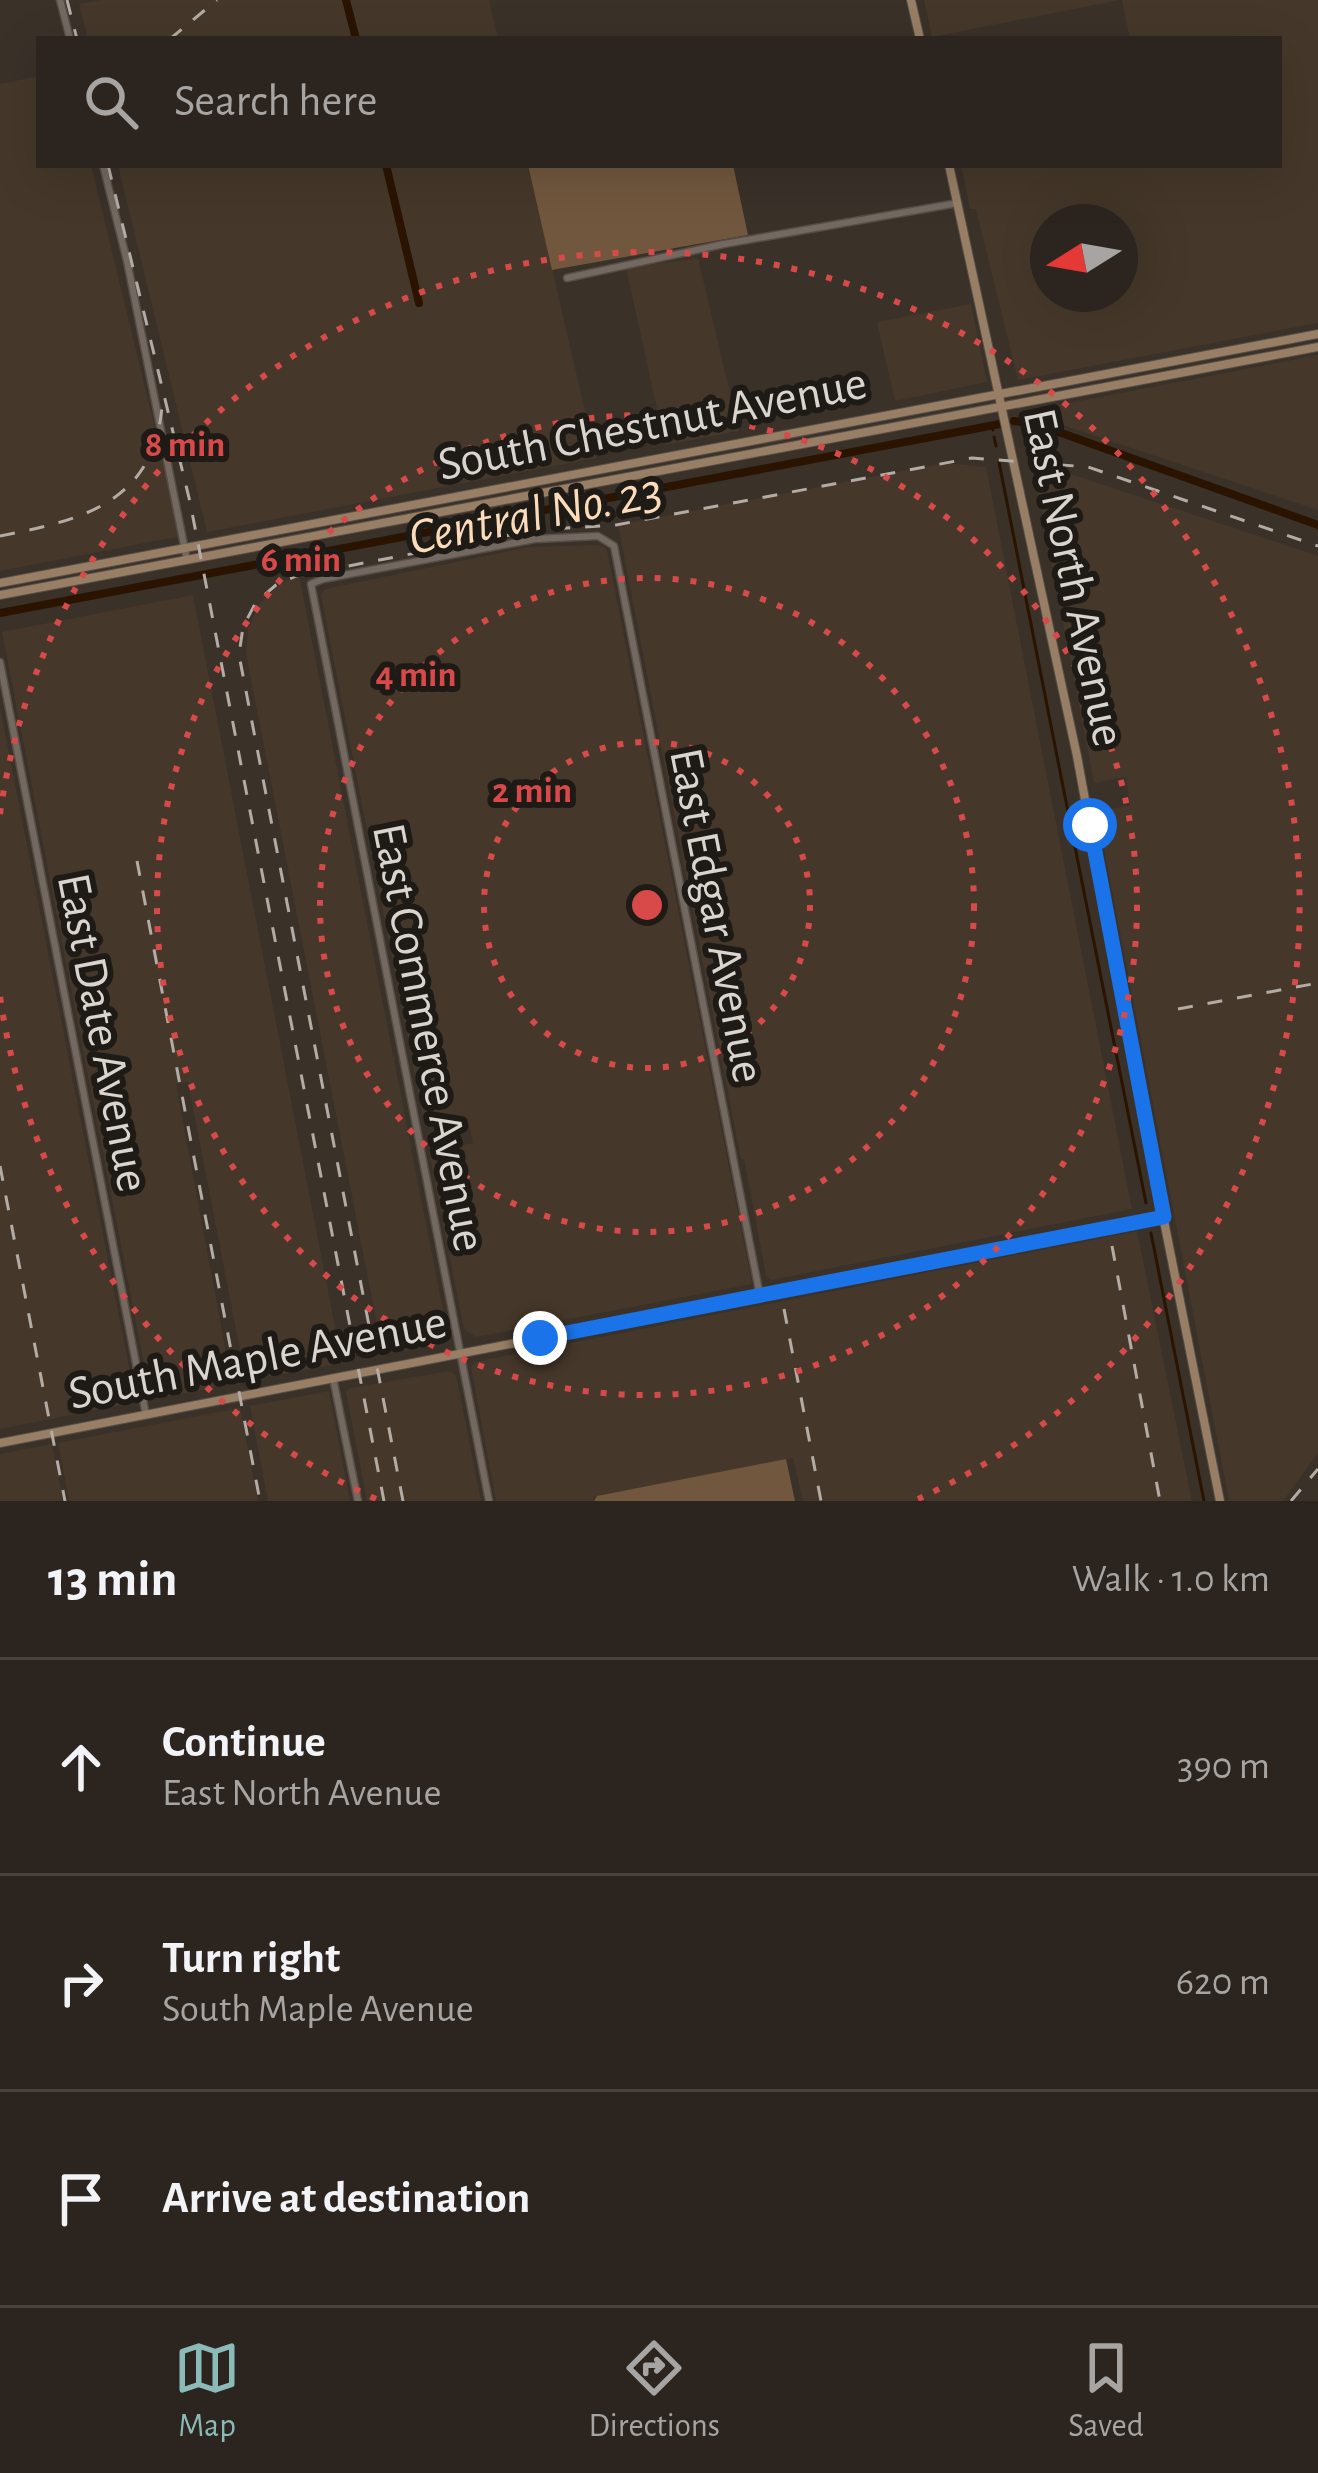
<!DOCTYPE html>
<html lang="en">
<head>
<meta charset="utf-8">
<style>
  body { margin:0; font-family:"Alegreya Sans",sans-serif; background:#342d28; color:#f1f3f6 }
  .compass { position:absolute; left:1030px; top:204px; width:108px; height:108px; border-radius:50%; background:#2c251f; box-shadow:0 12px 48px #0002; rotate:259deg }
  .stop { position:absolute; width:36px; height:36px; margin:-27px; border:9px solid #1a73e8; border-radius:50%; background:#fff }
  .stop.end { background:#1a73e8; border-color:#fff; box-shadow:0 3px 12px #0008 }
  .list { margin:0; padding:0; list-style:none }
  h2 { display:flex; justify-content:space-between; align-items:center; height:156px; margin:0; padding:0 48px; font-size:51px }
  h2 small { font-size:39px; font-weight:400; color:#a6a5a4 }
  .list li { display:grid; grid-template-columns:78px 1fr auto; gap:36px; align-items:center; box-sizing:border-box; height:216px; padding:0 48px; border-top:3px solid #48423d }
  .list b { display:block; font-size:45px; white-space:nowrap }
  .list p { margin:0; font-size:39px; white-space:nowrap; color:#a6a5a4 }
  .list em { font-size:39px; font-style:normal; color:#a6a5a4 }
  .icon { flex:none; width:66px; height:66px; fill:none; stroke:currentColor; stroke-width:2; stroke-linecap:round; stroke-linejoin:round }
  .map { position:relative; flex:none; width:1318px; height:1501px; overflow:hidden }
  .search { position:absolute; background:#2c251f; box-shadow:0 12px 48px #0002; left:36px; right:36px; top:36px; height:132px; display:flex; align-items:center; gap:30px; box-sizing:border-box; padding:0 42px; border-radius:0px; color:#a6a5a4; font-size:45px }
  .sheet { height:804px; background:#2c251f }
  nav { display:flex; justify-content:space-around; align-items:center; box-sizing:border-box; height:168px; border-top:3px solid #48423d; background:#2c251f; font-size:33px; color:#a6a5a4 }
  nav a { display:grid; justify-items:center; gap:6px }
  nav .on { color:#8bbbb9 }
  .map>svg:first-child { display:block }
  .built { fill:#45382a; fill-rule:evenodd }
  .green { fill:#71573d }
  .lines { fill:none; stroke-linecap:round; stroke-linejoin:round }
  .stream { stroke:#2a1400; stroke-width:3 }
  .canal { stroke:#2a1400; stroke-width:8 }
  .street-casing { stroke:#554d46; stroke-width:9 }
  .secondary-casing { stroke:#554d46; stroke-width:10 }
  .street { stroke:#736960; stroke-width:6 }
  .secondary { stroke:#977e65; stroke-width:8 }
  .rail { stroke:#b3aca6; stroke-width:3; stroke-dasharray:15 15; stroke-linecap:butt }
  .route { stroke:#1a73e8; stroke-width:15 }
  .ring { fill:none; stroke:#d74a49; stroke-width:6; stroke-dasharray:6 12 }
  .labels { text-anchor:middle; stroke-width:12; stroke-linejoin:round; paint-order:stroke }
  .street-label { font-size:48px; fill:#dad4cf; stroke:#1e1a16 }
  .water-label { font-size:51px; font-style:italic; fill:#fcdbba; stroke:#1e1a16 }
  .centre { fill:#d74a49; stroke:#1e1a16; stroke-width:6 }
  .ring-label { font-size:36px; text-anchor:middle; font-weight:bold; fill:#d74a49; stroke:#1e1a16; stroke-width:12; stroke-linejoin:round; paint-order:stroke }
</style>
</head>
<body>
<div class="map">
<svg width="1318" height="1501" viewBox="0 0 1318 1501">
  <rect width="100%" height="100%" fill="#3a3129"/>
  <path class="built" d="M 101,0 L 489,0 L 498,39 L 88,39 L 79,4 Z
    M 924,0 L 1120,0 L 932,37 Z
    M 1122,0 L 1318,0 L 1318,323 L 1018,380 L 976,209 L 970,209 L 961,165 L 1279,165 L 1279,39 L 1130,39 ZM 1120,222 L 1120,294 L 1048,294 L 1048,222 Z
    M 39,76 L 39,165 L 91,165 L 181,536 L 0,571 L 0,84 Z
    M 118,165 L 528,165 L 596,458 L 207,532 Z
    M 698,258 L 739,431 L 665,445 L 626,268 Z
    M 971,304 L 987,382 L 895,401 L 877,322 Z
    M 1318,355 L 1318,510 L 1023,412 L 1116,394 Z
    M 945,463 L 986,467 L 1132,1209 L 771,1280 L 766,1275 L 744,1159 L 741,1159 L 618,525 Z
    M 1033,466 L 1068,473 L 1318,556 L 1318,1453 L 1283,1501 L 1229,1501 L 1097,812 L 1130,805 L 1126,777 L 1094,783 Z
    M 601,545 L 607,550 L 752,1284 L 476,1337 L 464,1329 L 429,1152 L 473,1143 L 468,1118 L 425,1126 L 321,595 L 325,589 L 529,547 Z
    M 299,575 L 448,1336 L 444,1343 L 383,1355 L 246,654 L 248,628 L 260,603 L 280,584 Z
    M 193,595 L 342,1363 L 246,1381 L 188,1082 L 176,1084 L 232,1384 L 151,1400 L 2,632 Z
    M 0,707 L 135,1398 L 132,1403 L 0,1429 Z
    M 1137,1231 L 1192,1501 L 803,1501 L 793,1458 L 593,1497 L 593,1501 L 496,1501 L 471,1367 L 475,1362 Z
    M 450,1371 L 456,1375 L 481,1501 L 367,1501 L 346,1392 L 350,1388 Z
    M 329,1391 L 350,1501 L 268,1501 L 250,1406 Z
    M 240,1408 L 258,1501 L 69,1501 L 58,1443 Z
    M 52,1444 L 63,1501 L 0,1501 L 0,1454 Z"/>
  <path class="green" d="M 528,165 L 733,165 L 748,235 L 552,270 Z
    M 786,1459 L 795,1501 L 594,1501 L 597,1496 Z"/>
  <g class="lines">
    <path class="stream" d="M 991,425 L 993,430
      M 994,437 L 996,446
      M 999,462 L 1071,827
      M 1072,832 L 1146,1203
      M 1151,1233 L 1204,1501"/>
    <path class="canal" d="M 346,0 L 356,39
      M 386,165 L 419,303
      M 1014,421 L 1039,425 L 1318,525
      M 0,613 L 1000,424"/>
    <defs>
      <path id="street" d="M 60,0 L 70,39
        M 103,165 L 127,261 L 187,560
        M 567,278 L 724,244 L 958,203
        M 0,662 L 146,1415
        M 333,1378 L 358,1501
        M 489,1501 L 311,584 L 323,579 L 535,539 L 598,536 L 614,546 L 760,1296"/>
      <path id="secondary" d="M 911,0 L 920,39
        M 949,165 L 1077,756 L 1146,1131 L 1220,1501
        M 0,583 L 1318,334
        M 0,595 L 1318,347
        M 0,1443 L 1164,1217"/>
    </defs>
    <use href="#street" class="street-casing"/>
    <use href="#secondary" class="secondary-casing"/>
    <use href="#street" class="street"/>
    <use href="#secondary" class="secondary"/>
    <path class="rail" d="M 67,0 L 77,39
      M 170,39 L 217,0
      M 108,165 L 190,502 L 384,1501
      M 0,536 C 81,520 153,504 162,407
      M 137,861 L 260,1501
      M 1178,1009 L 1318,983
      M 0,1166 L 65,1501
      M 1112,1246 L 1160,1501
      M 784,1309 L 821,1501
      M 403,1501 L 239,655 L 243,627 L 256,602 L 276,585 L 296,576 L 536,530 L 616,525 L 972,458 L 1088,467 L 1318,546
      M 1291,1501 L 1318,1469"/>
  </g>
  <g class="lines">
    <path class="route" d="M 540,1338 L 1164,1217 L 1090,825"/>
  </g>
  <g class="ring">
    <circle cx="647" cy="905" r="163"/>
    <circle cx="647" cy="905" r="327"/>
    <circle cx="647" cy="905" r="490"/>
    <path d="M376 1499A653 653 0 0 1 0 996M0 814A653 653 0 1 1 918 1499"/>
  </g>
  <g class="labels">
    <g class="street-label">
      <text transform="translate(652 422) rotate(-11)" y="17">South Chestnut Avenue</text>
      <text transform="translate(1076 577) rotate(78)" y="17">East North Avenue</text>
      <text transform="translate(719 915) rotate(79)" y="17">East Edgar Avenue</text>
      <text transform="translate(105 1032) rotate(79)" y="17">East Date Avenue</text>
      <text transform="translate(431 1037) rotate(79)" y="17">East Commerce Avenue</text>
      <text transform="translate(257 1356) rotate(-11)" y="17">South Maple Avenue</text>
    </g>
    <g class="water-label">
      <text transform="translate(535 512) rotate(-11)" y="18">Central No. 23</text>
    </g>
  </g>
  <circle cx="647" cy="905" r="18" class="centre"/>
  <g class="ring-label">
    <text x="185" y="456">8 min</text>
    <text x="301" y="571">6 min</text>
    <text x="416" y="686">4 min</text>
    <text x="532" y="802">2 min</text>
  </g>
</svg>
<svg class="compass" viewBox="-18 -18 36 36"><path d="M0-13l5 13h-10z" fill="#e53935"/><path d="M0 13l5-13h-10z" fill="#a6a5a4"/></svg>
<div class="stop" style="left:1090px;top:825px"></div>
<div class="stop end" style="left:540px;top:1338px"></div>
<div class="search"><svg class="icon" aria-label="search" viewBox="0 0 24 24"><circle cx="10" cy="10" r="6"/><path d="M15 15l6 6"/></svg>Search here</div>
</div>
<section class="sheet">
<h2>13 min<small>Walk · 1.0 km</small></h2>
<ul class="list">
<li><svg class="icon" aria-label="ahead" viewBox="0 0 24 24"><path d="M12 20V5M6 11l6-6 6 6"/></svg><div><b>Continue</b><p>East North Avenue</p></div><em>390 m</em></li>
<li><svg class="icon" aria-label="right" viewBox="0 0 24 24"><path d="M7 20v-9h11M14 6l5 5-5 5"/></svg><div><b>Turn right</b><p>South Maple Avenue</p></div><em>620 m</em></li>
<li><svg class="icon" aria-label="arrive" viewBox="0 0 24 24"><path d="M6 21V4h12l-3 4 3 4H6"/></svg><div><b>Arrive at destination</b></div></li>
</ul>
</section>
<nav>
<a class="on"><svg class="icon" aria-label="map" viewBox="0 0 24 24"><path d="M3 6l6-2 6 2 6-2v14l-6 2-6-2-6 2zM9 4v14M15 6v14"/></svg>Map</a>
<a><svg class="icon" aria-label="directions" viewBox="0 0 24 24"><path d="M12 3l9 9-9 9-9-9zM9 14v-3h6M13 9l2 2-2 2"/></svg>Directions</a>
<a><svg class="icon" aria-label="saved" viewBox="0 0 24 24"><path d="M7 4h10v16l-5-4-5 4z"/></svg>Saved</a>
</nav>
</body>
</html>
